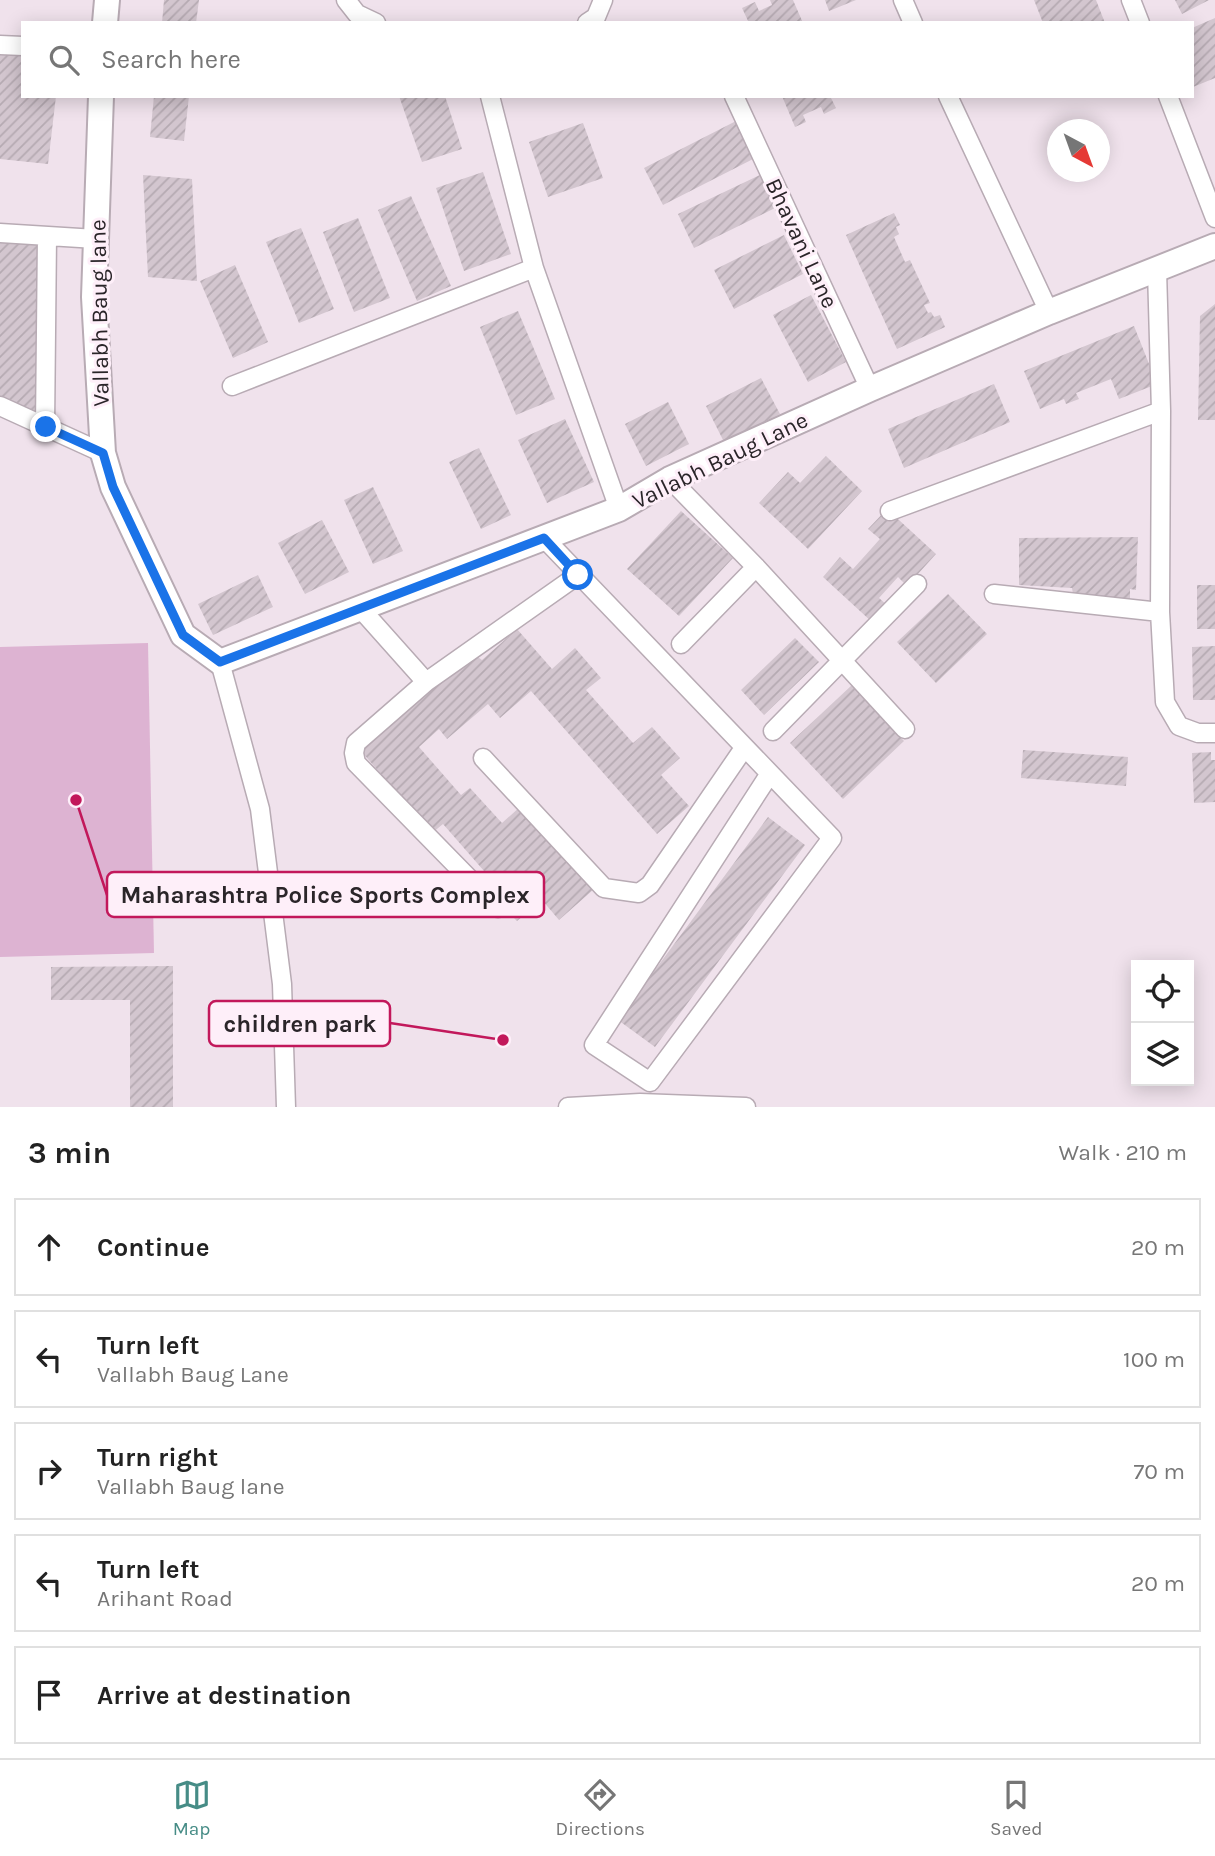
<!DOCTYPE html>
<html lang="en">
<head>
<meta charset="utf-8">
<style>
  body { margin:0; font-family:Karla,sans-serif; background:#f2f2f2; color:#222 }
  .controls { position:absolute; right:21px; bottom:21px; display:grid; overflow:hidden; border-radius:0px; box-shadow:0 4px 18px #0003 }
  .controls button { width:63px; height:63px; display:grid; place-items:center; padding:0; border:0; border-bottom:2px solid #e0e0e0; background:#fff; color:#222; font:35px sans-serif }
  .compass { position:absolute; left:1047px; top:119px; width:63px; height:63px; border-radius:50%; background:#fff; box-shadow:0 4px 18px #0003; rotate:139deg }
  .stop { position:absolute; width:21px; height:21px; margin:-16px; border:5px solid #1a73e8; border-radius:50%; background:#fff }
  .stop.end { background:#1a73e8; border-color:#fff; box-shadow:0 2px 7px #0008 }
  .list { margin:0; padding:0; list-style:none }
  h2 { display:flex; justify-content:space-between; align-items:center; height:91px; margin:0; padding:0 28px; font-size:30px }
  h2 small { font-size:23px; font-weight:400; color:#767676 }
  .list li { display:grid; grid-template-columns:46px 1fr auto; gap:21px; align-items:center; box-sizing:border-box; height:98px; margin:0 14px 14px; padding:0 14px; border:2px solid #e0e0e0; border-radius:0px }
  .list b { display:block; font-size:26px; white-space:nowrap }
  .list p { margin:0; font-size:23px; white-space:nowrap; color:#767676 }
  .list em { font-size:23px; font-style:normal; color:#767676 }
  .icon { flex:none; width:38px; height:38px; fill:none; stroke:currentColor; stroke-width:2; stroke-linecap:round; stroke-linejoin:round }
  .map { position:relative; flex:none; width:1215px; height:1107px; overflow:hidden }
  .search { position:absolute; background:#fff; box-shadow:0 4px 18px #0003; left:21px; right:21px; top:21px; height:77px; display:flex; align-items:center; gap:18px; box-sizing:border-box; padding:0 24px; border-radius:0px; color:#767676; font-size:26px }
  .sheet { height:651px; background:#fff }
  nav { display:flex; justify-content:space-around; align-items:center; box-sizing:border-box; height:98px; border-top:2px solid #e0e0e0; background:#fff; font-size:19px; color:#767676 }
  nav a { display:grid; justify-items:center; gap:4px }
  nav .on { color:#468c86 }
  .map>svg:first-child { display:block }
  .garden { fill:#ddb3d2 }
  .building { fill:url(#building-hatch) }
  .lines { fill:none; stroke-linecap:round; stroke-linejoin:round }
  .street-casing { stroke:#b8abb4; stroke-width:21 }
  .secondary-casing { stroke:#b8abb4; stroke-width:28 }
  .street { stroke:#fff; stroke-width:18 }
  .secondary { stroke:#fff; stroke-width:24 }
  .route { stroke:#1a73e8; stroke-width:9 }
  .labels { text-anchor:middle; stroke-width:6; stroke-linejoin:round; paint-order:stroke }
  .street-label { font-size:23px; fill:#2a2529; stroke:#feeff9 }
  .leader { fill:none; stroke:#c2185b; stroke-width:2.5 }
  .callout-dot { fill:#c2185b; stroke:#feeff9; stroke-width:2.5 }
  .callout { fill:#feeff9; stroke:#c2185b; stroke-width:2.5 }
  .callout-label { font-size:24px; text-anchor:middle; font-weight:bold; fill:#2a2529 }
</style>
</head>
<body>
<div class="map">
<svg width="1215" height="1107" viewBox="0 0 1215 1107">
  <defs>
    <pattern id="building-hatch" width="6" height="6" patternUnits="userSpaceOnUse" patternTransform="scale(1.75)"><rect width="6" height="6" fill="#d3c6cf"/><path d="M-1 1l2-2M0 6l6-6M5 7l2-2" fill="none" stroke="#b5aab2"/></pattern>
  </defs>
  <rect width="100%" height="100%" fill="#f0e2ec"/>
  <path class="garden" d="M 148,643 L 154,953 L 0,957 L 0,647 Z"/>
  <path class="building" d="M 164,0 L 199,0 L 196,23 L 162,23 Z
    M 770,0 L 793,0 L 803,23 L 749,23 L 742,8 L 755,2 L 759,11 L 772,5 Z
    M 825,0 L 856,0 L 829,11 Z
    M 1034,0 L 1096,0 L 1105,23 L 1043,23 Z
    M 1175,0 L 1209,0 L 1182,14 Z
    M 1215,18 L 1215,78 L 1193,87 L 1192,28 Z
    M 0,48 L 23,50 L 23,96 L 56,96 L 48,164 L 0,159 Z
    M 154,96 L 189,96 L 184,141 L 150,137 Z
    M 399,96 L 445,96 L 462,149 L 422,162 Z
    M 782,96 L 830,96 L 836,108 L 824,114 L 821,107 L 803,115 L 806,122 L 795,127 Z
    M 738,120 L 757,157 L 663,205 L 644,168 Z
    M 583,123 L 603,178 L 548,197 L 529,142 Z
    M 483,172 L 511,254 L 464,271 L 436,188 Z
    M 762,174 L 777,207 L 694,248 L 678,214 Z
    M 143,175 L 192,179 L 197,281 L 148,277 Z
    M 411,196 L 451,286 L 417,301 L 378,210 Z
    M 894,213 L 900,225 L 896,227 L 899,234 L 894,237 L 905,262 L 910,260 L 930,303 L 924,305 L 928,313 L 931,312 L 934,317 L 940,315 L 945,327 L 897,349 L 846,235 Z
    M 358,218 L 390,298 L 354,312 L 323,232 Z
    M 301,228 L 334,309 L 299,323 L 266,242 Z
    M 784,235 L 803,274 L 734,309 L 714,270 Z
    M 40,239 L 35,414 L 0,399 L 0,240 Z
    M 235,265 L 268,342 L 233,358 L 200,281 Z
    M 811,295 L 846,362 L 808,382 L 773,315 Z
    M 1215,304 L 1215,420 L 1198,420 L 1200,316 Z
    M 518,311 L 555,399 L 516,415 L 480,327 Z
    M 1134,326 L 1157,384 L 1119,399 L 1111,379 L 1076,393 L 1079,399 L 1066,404 L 1064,399 L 1040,409 L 1024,371 Z
    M 761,378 L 780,414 L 724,442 L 706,406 Z
    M 994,384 L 1010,422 L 904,468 L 888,429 Z
    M 668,402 L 689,444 L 646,466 L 625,424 Z
    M 565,419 L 594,482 L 547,503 L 518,440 Z
    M 479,448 L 511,515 L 481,529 L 449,462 Z
    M 826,456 L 862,491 L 808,549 L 759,503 L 788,472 L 800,483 Z
    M 373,487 L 403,551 L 373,564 L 344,500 Z
    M 887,509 L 936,554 L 907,586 L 898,577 L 879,598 L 888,606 L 873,623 L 823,577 L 840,557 L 853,569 L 880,539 L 868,529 Z
    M 681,511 L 733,558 L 679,616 L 627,569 Z
    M 322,520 L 349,572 L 305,594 L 278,543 Z
    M 1138,537 L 1136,590 L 1130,589 L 1130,606 L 1074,600 L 1072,588 L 1019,585 L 1019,538 Z
    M 258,575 L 273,607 L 213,635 L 198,604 Z
    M 1197,585 L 1215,585 L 1215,629 L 1197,629 Z
    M 948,594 L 987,634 L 936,683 L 897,642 Z
    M 517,629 L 552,669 L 575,648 L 601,678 L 586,690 L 633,743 L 652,727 L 680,758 L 661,775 L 689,806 L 657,834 L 531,691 L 500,718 L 488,704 L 447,739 L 439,729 L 419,747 L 461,795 L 470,788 L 502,823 L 521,806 L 594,889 L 559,920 L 542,900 L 517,921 L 476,880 L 484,871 L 443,824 L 432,833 L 361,751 L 472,653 L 482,660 Z
    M 795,638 L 819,662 L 764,715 L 741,690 Z
    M 1215,646 L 1215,700 L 1193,700 L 1192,647 Z
    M 852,685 L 904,741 L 843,799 L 790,743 Z
    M 1023,750 L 1128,757 L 1126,786 L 1021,778 Z
    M 1211,752 L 1211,760 L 1215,760 L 1215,802 L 1194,803 L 1192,753 Z
    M 768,817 L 805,845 L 655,1047 L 618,1020 Z
    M 173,966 L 173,1107 L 130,1107 L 130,1000 L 51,1000 L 51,967 Z"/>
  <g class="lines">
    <defs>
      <path id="street" d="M 346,0 L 357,14 L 376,23
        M 903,0 L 913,23
        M 1131,0 L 1140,23
        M 587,23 L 596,17 L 603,0
        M 0,45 L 23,46
        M 490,96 L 534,268 L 619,509
        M 734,96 L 870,389
        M 948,96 L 1049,312
        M 1168,96 L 1215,218
        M 0,233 L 96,239
        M 1157,270 L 1161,411 L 1160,612 L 1165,702 L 1179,726 L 1198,733 L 1215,733
        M 232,386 L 534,268
        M 0,406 L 103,453
        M 45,427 L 47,236
        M 670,479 L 756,567 L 905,729
        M 890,511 L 1161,411
        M 544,538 L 832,838 L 650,1082 L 594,1045 L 769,775
        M 994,594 L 1160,612
        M 360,608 L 426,682 L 356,743 L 354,753 L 356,763 L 498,908
        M 681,644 L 756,567
        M 220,662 L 260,809 L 282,984 L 286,1107
        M 426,682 L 578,575
        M 773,731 L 917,584
        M 483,758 L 604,888 L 639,893 L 650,885 L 744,748
        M 568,1107 L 640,1103 L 746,1107"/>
      <path id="secondary" d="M 105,23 L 107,0
        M 101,96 L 94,297 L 103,453 L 113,487 L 183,635 L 220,662 L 619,509 L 670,479 L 870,389 L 1049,312 L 1215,246"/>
    </defs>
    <use href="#street" class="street-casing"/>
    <use href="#secondary" class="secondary-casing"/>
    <use href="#street" class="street"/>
    <use href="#secondary" class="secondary"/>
  </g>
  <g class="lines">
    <path class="route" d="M 46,427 L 103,453 L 113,487 L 183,635 L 220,662 L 544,538 L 578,575"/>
  </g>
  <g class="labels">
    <g class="street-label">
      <text transform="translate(802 243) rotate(65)" y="8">Bhavani Lane</text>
      <text transform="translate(99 313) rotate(-91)" y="8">Vallabh Baug lane</text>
      <text transform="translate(720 460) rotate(-26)" y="8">Vallabh Baug Lane</text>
    </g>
  </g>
  <path class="leader" d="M76 800L107 895M503 1040L390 1023"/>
  <g class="callout-dot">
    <circle cx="76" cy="800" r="7"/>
    <circle cx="503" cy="1040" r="7"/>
  </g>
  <g class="callout">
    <rect x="107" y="872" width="437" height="45" rx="7"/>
    <rect x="209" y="1001" width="181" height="45" rx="7"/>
  </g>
  <g class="callout-label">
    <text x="325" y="903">Maharashtra Police Sports Complex</text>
    <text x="300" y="1032">children park</text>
  </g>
</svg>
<div class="controls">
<button><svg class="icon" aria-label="locate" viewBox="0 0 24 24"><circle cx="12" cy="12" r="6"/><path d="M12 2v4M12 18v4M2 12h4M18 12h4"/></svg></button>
<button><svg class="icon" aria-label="layers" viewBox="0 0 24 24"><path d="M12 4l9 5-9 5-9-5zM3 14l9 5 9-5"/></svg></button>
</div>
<svg class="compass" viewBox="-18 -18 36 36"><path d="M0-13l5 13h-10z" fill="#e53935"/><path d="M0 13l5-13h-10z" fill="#767676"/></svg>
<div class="stop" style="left:578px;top:575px"></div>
<div class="stop end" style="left:46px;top:427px"></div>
<div class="search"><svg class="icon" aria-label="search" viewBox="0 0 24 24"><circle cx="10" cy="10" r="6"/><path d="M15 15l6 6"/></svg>Search here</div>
</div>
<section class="sheet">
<h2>3 min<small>Walk · 210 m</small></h2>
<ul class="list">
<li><svg class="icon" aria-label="ahead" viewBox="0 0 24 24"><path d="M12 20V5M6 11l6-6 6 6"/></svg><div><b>Continue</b></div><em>20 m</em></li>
<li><svg class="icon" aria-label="left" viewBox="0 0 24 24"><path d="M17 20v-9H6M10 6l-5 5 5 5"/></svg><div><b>Turn left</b><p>Vallabh Baug Lane</p></div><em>100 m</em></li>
<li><svg class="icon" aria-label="right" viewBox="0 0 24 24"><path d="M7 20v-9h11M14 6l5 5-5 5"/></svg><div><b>Turn right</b><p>Vallabh Baug lane</p></div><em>70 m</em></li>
<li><svg class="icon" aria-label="left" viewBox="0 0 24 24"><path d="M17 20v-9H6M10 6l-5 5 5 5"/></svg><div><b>Turn left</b><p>Arihant Road</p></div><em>20 m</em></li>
<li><svg class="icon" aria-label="arrive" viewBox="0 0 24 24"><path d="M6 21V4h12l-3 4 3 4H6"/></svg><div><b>Arrive at destination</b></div></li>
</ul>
</section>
<nav>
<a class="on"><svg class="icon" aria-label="map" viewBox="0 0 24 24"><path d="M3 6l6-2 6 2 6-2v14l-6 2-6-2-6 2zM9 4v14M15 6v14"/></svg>Map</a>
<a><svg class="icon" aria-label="directions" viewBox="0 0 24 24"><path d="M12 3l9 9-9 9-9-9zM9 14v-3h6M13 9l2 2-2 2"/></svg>Directions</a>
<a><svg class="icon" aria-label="saved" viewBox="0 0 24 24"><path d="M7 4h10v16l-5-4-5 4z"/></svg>Saved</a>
</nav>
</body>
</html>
